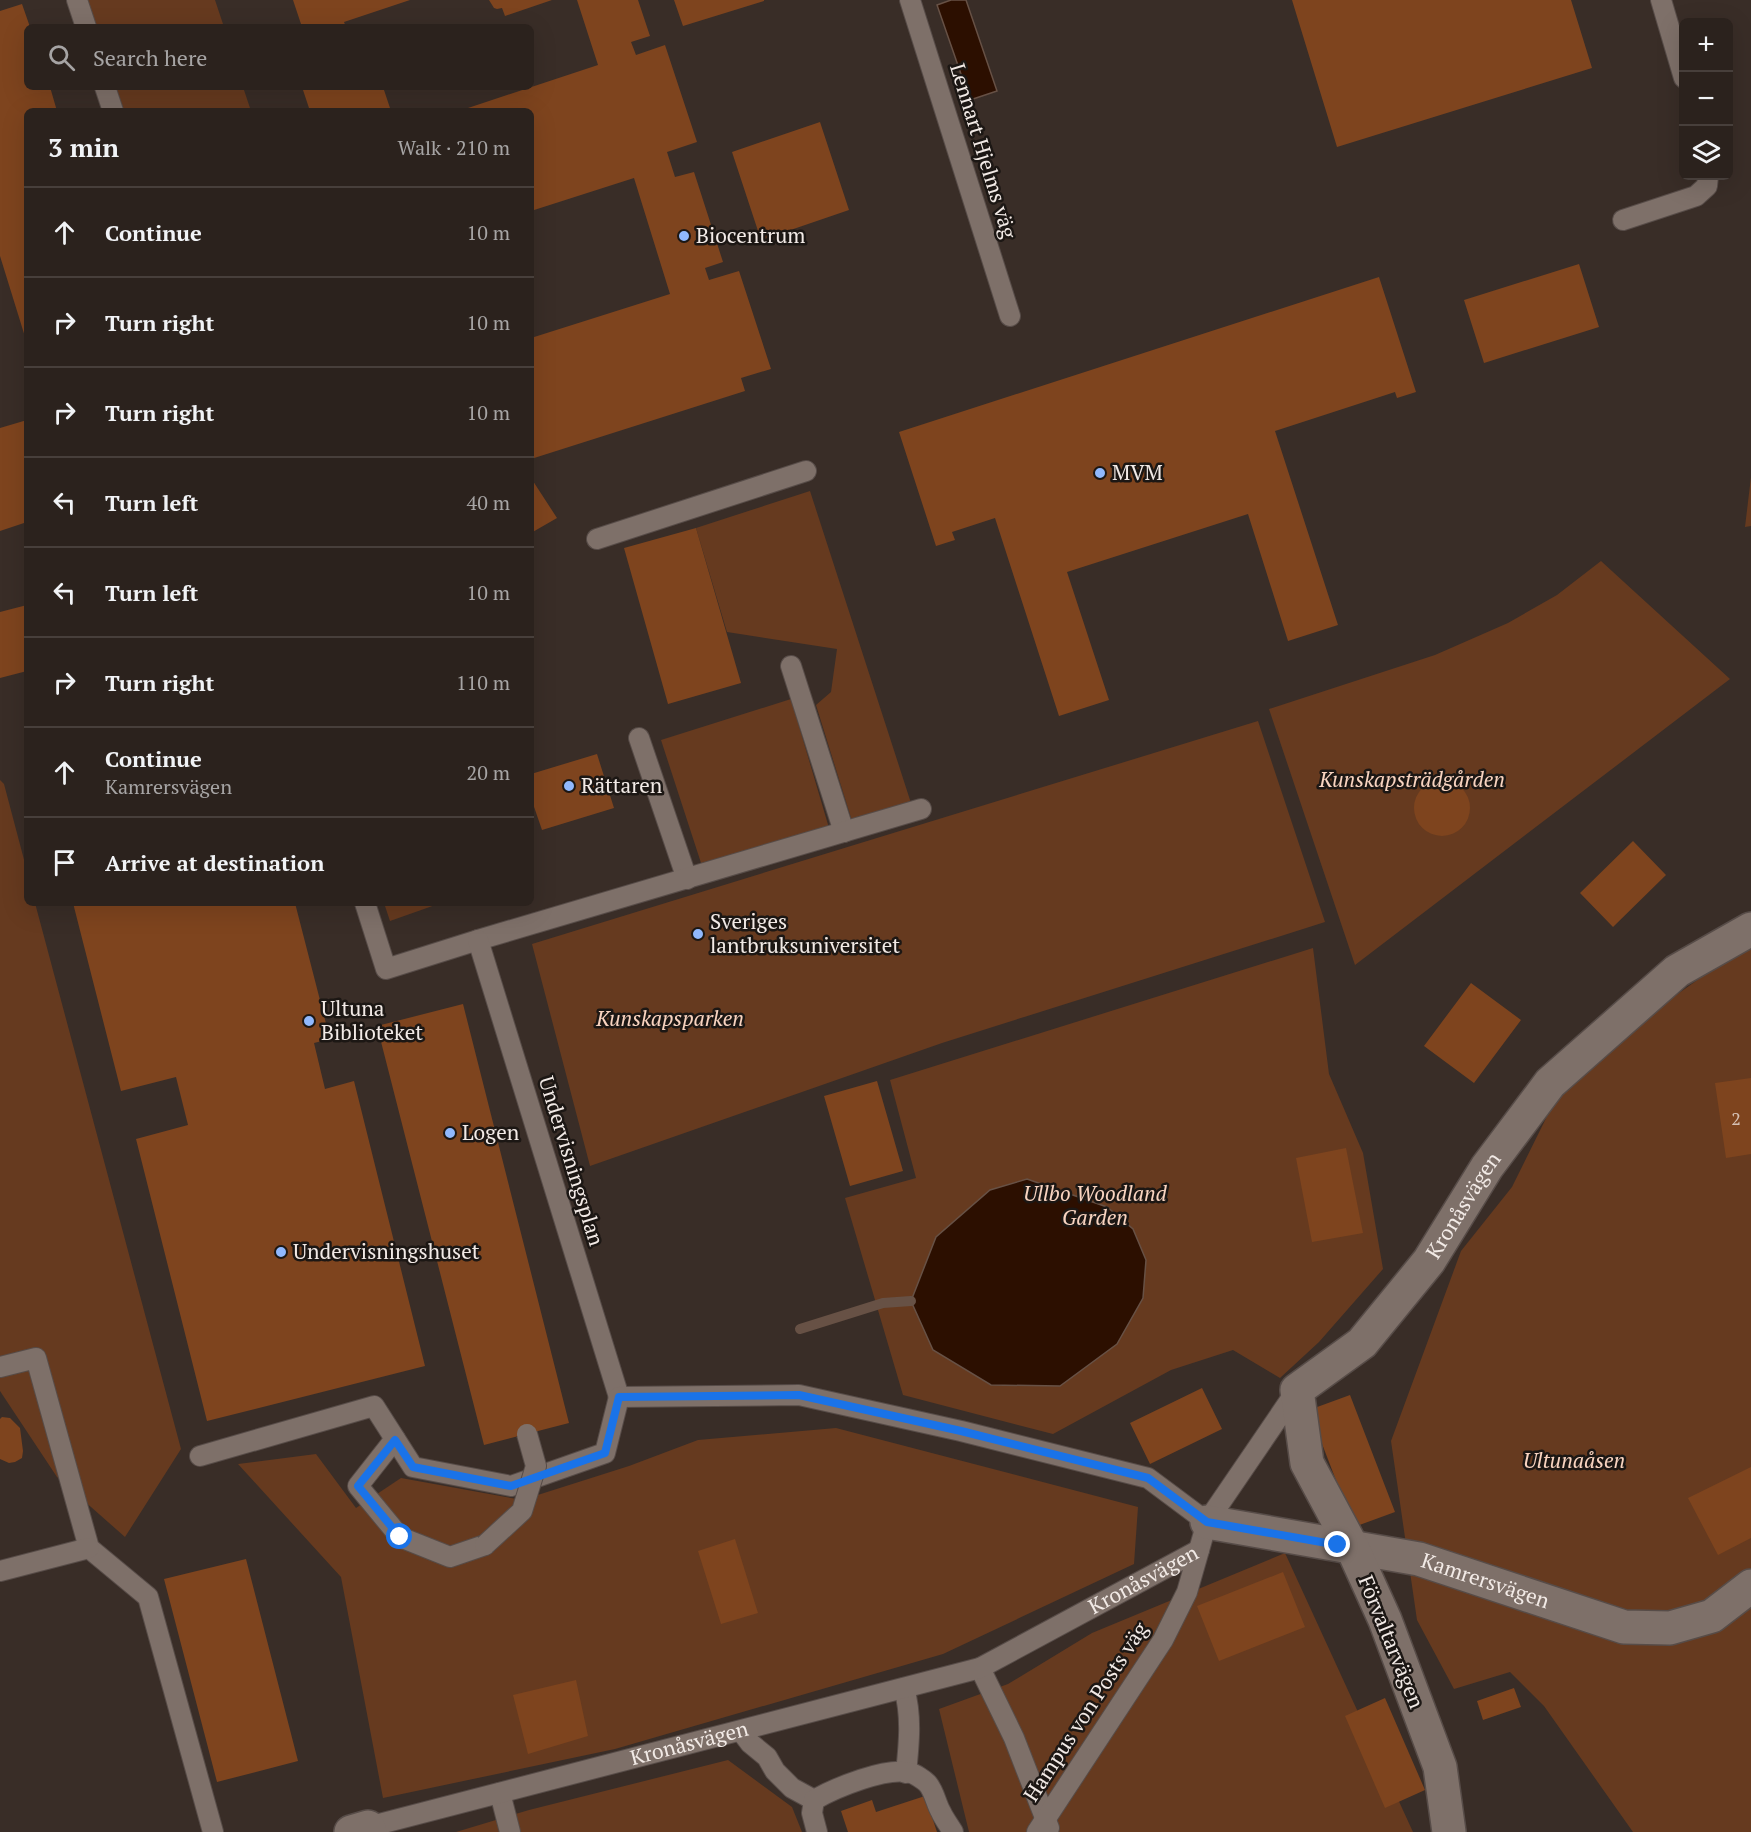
<!DOCTYPE html>
<html lang="en">
<head>
<meta charset="utf-8">
<style>
  body { margin:0; font-family:"PT Serif",serif; background:#332a26; color:#f1f3f6 }
  .controls { position:absolute; right:18px; top:18px; display:grid; overflow:hidden; border-radius:9px; box-shadow:0 6px 24px #0002 }
  .controls button { width:54px; height:54px; display:grid; place-items:center; padding:0; border:0; border-bottom:2px solid #473f3b; background:#2b221d; color:#f1f3f6; font:30px sans-serif }
  .stop { position:absolute; width:18px; height:18px; margin:-14px; border:4px solid #1a73e8; border-radius:50%; background:#fff }
  .stop.end { background:#1a73e8; border-color:#fff; box-shadow:0 2px 6px #0008 }
  .list { margin:0; padding:0; list-style:none }
  h2 { display:flex; justify-content:space-between; align-items:center; height:78px; margin:0; padding:0 24px; font-size:26px }
  h2 small { font-size:20px; font-weight:400; color:#a6a4a4 }
  .list li { display:grid; grid-template-columns:39px 1fr auto; gap:18px; align-items:center; box-sizing:border-box; height:90px; padding:0 24px; border-top:2px solid #473f3b }
  .list b { display:block; font-size:22px; white-space:nowrap }
  .list p { margin:0; font-size:20px; white-space:nowrap; color:#a6a4a4 }
  .list em { font-size:20px; font-style:normal; color:#a6a4a4 }
  .icon { flex:none; width:33px; height:33px; fill:none; stroke:currentColor; stroke-width:2; stroke-linecap:round; stroke-linejoin:round }
  .map { position:relative; flex:none; width:1751px; height:1832px; overflow:hidden }
  .search { position:absolute; background:#2b221d; box-shadow:0 6px 24px #0002; left:24px; top:24px; width:510px; height:66px; display:flex; align-items:center; gap:15px; box-sizing:border-box; padding:0 21px; border-radius:9px; color:#a6a4a4; font-size:22px }
  .panel { position:absolute; background:#2b221d; box-shadow:0 6px 24px #0002; left:24px; top:108px; width:510px; height:798px; border-radius:9px }
  .map>svg:first-child { display:block }
  .green { fill:#663a1f }
  .water { fill:#2c0f00; stroke:#675145; stroke-width:1.5 }
  .lines { fill:none; stroke-linecap:round; stroke-linejoin:round }
  .stream { stroke:#675145; stroke-width:10 }
  .building { fill:#7e441e }
  .service-casing { stroke:#574c48; stroke-width:22 }
  .minor-casing { stroke:#574c48; stroke-width:36 }
  .service { stroke:#7e7069; stroke-width:20 }
  .minor { stroke:#7e7069; stroke-width:33 }
  .service-bridge-casing { stroke:#574c48; stroke-width:22; stroke-linecap:butt }
  .service-bridge { stroke:#7e7069; stroke-width:20 }
  .route { stroke:#1a73e8; stroke-width:8 }
  .poi-dot { fill:#90b8fd; stroke:#1c1714; stroke-width:2 }
  .labels { text-anchor:middle; stroke-width:5; stroke-linejoin:round; paint-order:stroke }
  .number-label { font-size:18px; fill:#d5c0b4 }
  .street-label { font-size:21px; fill:#f2eae6; stroke:#1c1714 }
  .poi-label { font-size:21px; fill:#f2eae6; stroke:#1c1714; text-anchor:start }
  .park-label { font-size:21px; font-style:italic; fill:#f9d4c0; stroke:#1c1714 }
</style>
</head>
<body>
<div class="map">
<svg width="1751" height="1832" viewBox="0 0 1751 1832">
  <rect width="100%" height="100%" fill="#392d27"/>
  <path class="green" d="M 77,0 L 215,0 L 224,27 L 86,27 Z
    M 105,87 L 243,87 L 251,111 L 113,111 Z
    M 1751,477 L 1751,526 L 1745,527 Z
    M 810,491 L 911,803 L 852,821 L 816,705 L 831,692 L 837,649 L 727,632 L 696,528 Z
    M 1601,561 L 1730,679 L 1355,965 L 1269,709 L 1435,655 L 1508,623 L 1557,595 Z
    M 791,699 L 829,828 L 703,869 L 661,740 Z
    M 1258,721 L 1325,922 L 942,1043 L 590,1166 L 532,944 Z
    M 0,780 L 4,784 L 27,871 L 27,903 L 35,903 L 181,1449 L 125,1537 L 57,1477 L 0,1391 Z
    M 384,903 L 441,903 L 390,921 Z
    M 1751,942 L 1751,1832 L 1633,1832 L 1544,1706 L 1510,1672 L 1454,1689 L 1417,1620 L 1391,1441 L 1461,1251 L 1512,1187 L 1559,1092 L 1648,1015 Z
    M 1313,948 L 1329,1074 L 1363,1153 L 1383,1269 L 1319,1342 L 1280,1378 L 1233,1350 L 1171,1370 L 1053,1434 L 903,1395 L 845,1198 L 916,1178 L 890,1080 Z
    M 836,1428 L 1138,1507 L 1134,1564 L 943,1654 L 615,1749 L 383,1798 L 341,1577 L 238,1464 L 316,1454 L 356,1508 L 401,1478 L 522,1500 L 629,1466 L 698,1440 Z
    M 1285,1553 L 1413,1832 L 969,1832 L 939,1709 L 1008,1684 L 1092,1633 Z
    M 728,1760 L 792,1807 L 802,1832 L 456,1832 L 529,1810 Z"/>
  <path class="water" d="M 951,0 L 966,0 L 997,91 L 970,100 L 937,5 Z
    M 1027,1179 L 1107,1207 L 1133,1229 L 1146,1260 L 1143,1298 L 1117,1344 L 1060,1386 L 991,1385 L 933,1350 L 911,1301 L 936,1237 L 990,1190 Z"/>
  <g class="lines">
    <path class="stream" d="M 800,1329 L 883,1303 L 911,1301"/>
  </g>
  <path class="building" d="M 293,0 L 410,0 L 344,22 L 346,27 L 302,27 Z
    M 489,0 L 552,0 L 505,16 L 502,8 L 497,9 L 494,8 Z
    M 577,0 L 638,0 L 650,36 L 631,42 L 636,55 L 665,45 L 697,142 L 667,152 L 675,177 L 694,172 L 723,262 L 705,268 L 709,280 L 739,271 L 771,369 L 741,378 L 745,391 L 531,459 L 531,338 L 670,294 L 634,178 L 531,211 L 531,111 L 459,111 L 598,65 Z
    M 674,0 L 764,0 L 764,1 L 683,26 Z
    M 1292,0 L 1571,0 L 1592,68 L 1337,147 Z
    M 22,4 L 30,27 L 27,27 L 27,87 L 50,87 L 57,111 L 27,111 L 26,340 L 0,256 L 0,11 Z
    M 302,87 L 383,87 L 391,111 L 310,111 Z
    M 820,122 L 849,210 L 761,240 L 732,152 Z
    M 1579,264 L 1599,327 L 1484,363 L 1464,300 Z
    M 1379,277 L 1416,392 L 1397,398 L 1395,392 L 1275,431 L 1338,625 L 1288,641 L 1248,514 L 1067,572 L 1109,700 L 1059,716 L 995,518 L 952,532 L 955,540 L 936,546 L 899,432 Z
    M 27,420 L 27,522 L 0,531 L 0,428 Z
    M 531,478 L 557,518 L 531,533 Z
    M 696,528 L 741,683 L 668,704 L 624,548 Z
    M 27,605 L 27,671 L 0,678 L 0,612 Z
    M 597,754 L 614,808 L 542,830 L 531,798 L 531,774 Z
    M1414 808a28 28 0 1 1 56 0a28 28 0 1 1-56 0Z
    M 1633,841 L 1666,875 L 1613,927 L 1580,893 Z
    M 73,903 L 295,903 L 330,1039 L 314,1043 L 325,1089 L 354,1081 L 425,1366 L 207,1421 L 136,1139 L 188,1125 L 176,1077 L 121,1091 Z
    M 1471,983 L 1521,1020 L 1474,1083 L 1424,1046 Z
    M 463,1004 L 569,1423 L 484,1445 L 377,1026 Z
    M 1751,1078 L 1751,1154 L 1726,1158 L 1715,1083 Z
    M 877,1081 L 903,1171 L 850,1186 L 824,1096 Z
    M 1346,1148 L 1363,1233 L 1312,1242 L 1296,1158 Z
    M 1202,1388 L 1222,1429 L 1150,1464 L 1130,1423 Z
    M 1350,1395 L 1395,1512 L 1354,1527 L 1309,1410 Z
    M 2,1417 L 10,1418 L 20,1428 L 23,1451 L 22,1458 L 15,1462 L 9,1463 L 0,1459 L 0,1419 Z
    M 1751,1467 L 1751,1538 L 1718,1555 L 1688,1498 Z
    M 735,1539 L 758,1613 L 721,1624 L 698,1551 Z
    M 246,1559 L 298,1761 L 217,1782 L 164,1579 Z
    M 1283,1572 L 1305,1627 L 1219,1661 L 1197,1606 Z
    M 576,1680 L 588,1736 L 528,1754 L 513,1695 Z
    M 1514,1688 L 1521,1707 L 1483,1720 L 1477,1701 Z
    M 1385,1698 L 1425,1790 L 1385,1808 L 1345,1716 Z
    M 925,1796 L 937,1832 L 848,1832 L 841,1811 L 872,1800 L 876,1812 Z"/>
  <g class="lines">
    <defs>
      <g id="service">
        <path d="M 77,0 L 86,27"/>
        <path d="M 910,0 L 1010,316"/>
        <path d="M 1661,0 L 1684,78"/>
        <path d="M 105,87 L 113,111"/>
        <path d="M 1623,220 L 1696,196 L 1707,186 L 1708,176"/>
        <path d="M 597,539 L 806,471"/>
        <path d="M 791,666 L 844,832"/>
        <path d="M 639,738 L 687,879"/>
        <path d="M 365,903 L 386,969 L 478,940 L 921,809"/>
        <path d="M 478,940 L 619,1397"/>
        <path d="M 0,1367 L 36,1358 L 89,1548 L 148,1597 L 213,1832"/>
        <path d="M 619,1397 L 799,1395 L 961,1431 L 1148,1478 L 1207,1522"/>
        <path d="M 395,1439 L 358,1486 L 400,1537 L 450,1557 L 485,1545"/>
        <path d="M 200,1456 L 374,1406 L 413,1467 L 511,1486 L 605,1453 L 619,1397"/>
        <path d="M 0,1571 L 89,1548"/>
        <path d="M 980,1668 L 1014,1738 L 1049,1828"/>
        <path d="M 904,1688 C 912,1716 909,1744 906,1773"/>
        <path d="M 741,1731 L 750,1743 L 767,1757 L 775,1771 L 792,1788 L 814,1800"/>
        <path d="M 500,1793 L 510,1832"/>
        <path id="s1" d="M 368,1827 L 980,1668 L 1199,1550"/>
        <path d="M 817,1832 L 812,1813 L 814,1800 C 835,1788 887,1766 911,1773 C 915,1774 924,1780 927,1783 C 934,1790 936,1804 941,1812 C 944,1819 949,1825 953,1832"/>
        <path d="M 1037,1832 L 1163,1640 L 1187,1592 L 1207,1522 L 1297,1390"/>
      </g>
      <g id="minor">
        <path id="s2" d="M 1207,1522 L 1419,1559 L 1624,1627 L 1670,1628 L 1712,1616 L 1751,1586"/>
        <path d="M 351,1832 L 368,1827 L 370,1832"/>
        <path id="s3" d="M 1449,1832 L 1440,1767 L 1385,1620 L 1352,1547 L 1307,1463 L 1297,1390 L 1362,1343 L 1429,1261 L 1487,1167 L 1550,1083 L 1677,971 L 1751,929"/>
      </g>
    </defs>
    <use href="#service" class="service-casing"/>
    <use href="#minor" class="minor-casing"/>
    <use href="#service" class="service"/>
    <use href="#minor" class="minor"/>
    <defs>
      <path id="service-bridge" d="M 485,1545 L 522,1511 L 536,1466 L 527,1434"/>
    </defs>
    <use href="#service-bridge" class="service-bridge-casing"/>
    <use href="#service-bridge" class="service-bridge"/>
  </g>
  <g class="lines">
    <path class="route" d="M 400,1537 L 358,1486 L 395,1440 L 413,1467 L 511,1486 L 605,1453 L 619,1397 L 799,1395 L 961,1431 L 1148,1478 L 1207,1522 L 1338,1545"/>
  </g>
  <g class="poi-dot">
    <circle cx="684" cy="236" r="6"/>
    <circle cx="1100" cy="473" r="6"/>
    <circle cx="569" cy="786" r="6"/>
    <circle cx="698" cy="934" r="6"/>
    <circle cx="309" cy="1021" r="6"/>
    <circle cx="450" cy="1133" r="6"/>
    <circle cx="281" cy="1252" r="6"/>
  </g>
  <g class="labels">
    <g class="number-label">
      <text x="1736" y="1125">2</text>
    </g>
    <g class="street-label">
      <text transform="translate(983 151) rotate(73)" y="7">Lennart Hjelms väg</text>
      <text transform="translate(571 1161) rotate(73)" y="7">Undervisningsplan</text>
      <text dy="7" stroke="none"><textPath href="#s3" startOffset="723">Kronåsvägen</textPath></text>
      <text dy="7" stroke="none"><textPath href="#s1" startOffset="818">Kronåsvägen</textPath></text>
      <text dy="7" stroke="none"><textPath href="#s2" startOffset="285">Kamrersvägen</textPath></text>
      <text transform="translate(1391 1642) rotate(68)" y="7">Förvaltarvägen</text>
      <text transform="translate(1086 1712) rotate(-57)" y="7">Hampus von Posts väg</text>
      <text dy="7" stroke="none"><textPath href="#s1" startOffset="332">Kronåsvägen</textPath></text>
    </g>
    <g class="poi-label">
      <text x="696" y="243">Biocentrum</text>
      <text x="1112" y="480">MVM</text>
      <text x="581" y="793">Rättaren</text>
      <text x="710" y="929">Sveriges<tspan x="710" dy="24">lantbruksuniversitet</tspan></text>
      <text x="321" y="1016">Ultuna<tspan x="321" dy="24">Biblioteket</tspan></text>
      <text x="462" y="1140">Logen</text>
      <text x="293" y="1259">Undervisningshuset</text>
    </g>
    <g class="park-label">
      <text x="1412" y="787">Kunskapsträdgården</text>
      <text x="670" y="1026">Kunskapsparken</text>
      <text x="1095" y="1201">Ullbo Woodland<tspan x="1095" dy="24">Garden</tspan></text>
      <text x="1574" y="1468">Ultunaåsen</text>
    </g>
  </g>
</svg>
<div class="controls">
<button>+</button>
<button>−</button>
<button><svg class="icon" aria-label="layers" viewBox="0 0 24 24"><path d="M12 4l9 5-9 5-9-5zM3 14l9 5 9-5"/></svg></button>
</div>
<div class="stop" style="left:400px;top:1537px"></div>
<div class="stop end" style="left:1338px;top:1545px"></div>
<div class="search"><svg class="icon" aria-label="search" viewBox="0 0 24 24"><circle cx="10" cy="10" r="6"/><path d="M15 15l6 6"/></svg>Search here</div>
<section class="panel">
<h2>3 min<small>Walk · 210 m</small></h2>
<ul class="list">
<li><svg class="icon" aria-label="ahead" viewBox="0 0 24 24"><path d="M12 20V5M6 11l6-6 6 6"/></svg><div><b>Continue</b></div><em>10 m</em></li>
<li><svg class="icon" aria-label="right" viewBox="0 0 24 24"><path d="M7 20v-9h11M14 6l5 5-5 5"/></svg><div><b>Turn right</b></div><em>10 m</em></li>
<li><svg class="icon" aria-label="right" viewBox="0 0 24 24"><path d="M7 20v-9h11M14 6l5 5-5 5"/></svg><div><b>Turn right</b></div><em>10 m</em></li>
<li><svg class="icon" aria-label="left" viewBox="0 0 24 24"><path d="M17 20v-9H6M10 6l-5 5 5 5"/></svg><div><b>Turn left</b></div><em>40 m</em></li>
<li><svg class="icon" aria-label="left" viewBox="0 0 24 24"><path d="M17 20v-9H6M10 6l-5 5 5 5"/></svg><div><b>Turn left</b></div><em>10 m</em></li>
<li><svg class="icon" aria-label="right" viewBox="0 0 24 24"><path d="M7 20v-9h11M14 6l5 5-5 5"/></svg><div><b>Turn right</b></div><em>110 m</em></li>
<li><svg class="icon" aria-label="ahead" viewBox="0 0 24 24"><path d="M12 20V5M6 11l6-6 6 6"/></svg><div><b>Continue</b><p>Kamrersvägen</p></div><em>20 m</em></li>
<li><svg class="icon" aria-label="arrive" viewBox="0 0 24 24"><path d="M6 21V4h12l-3 4 3 4H6"/></svg><div><b>Arrive at destination</b></div></li>
</ul>
</section>
</div>
</body>
</html>
